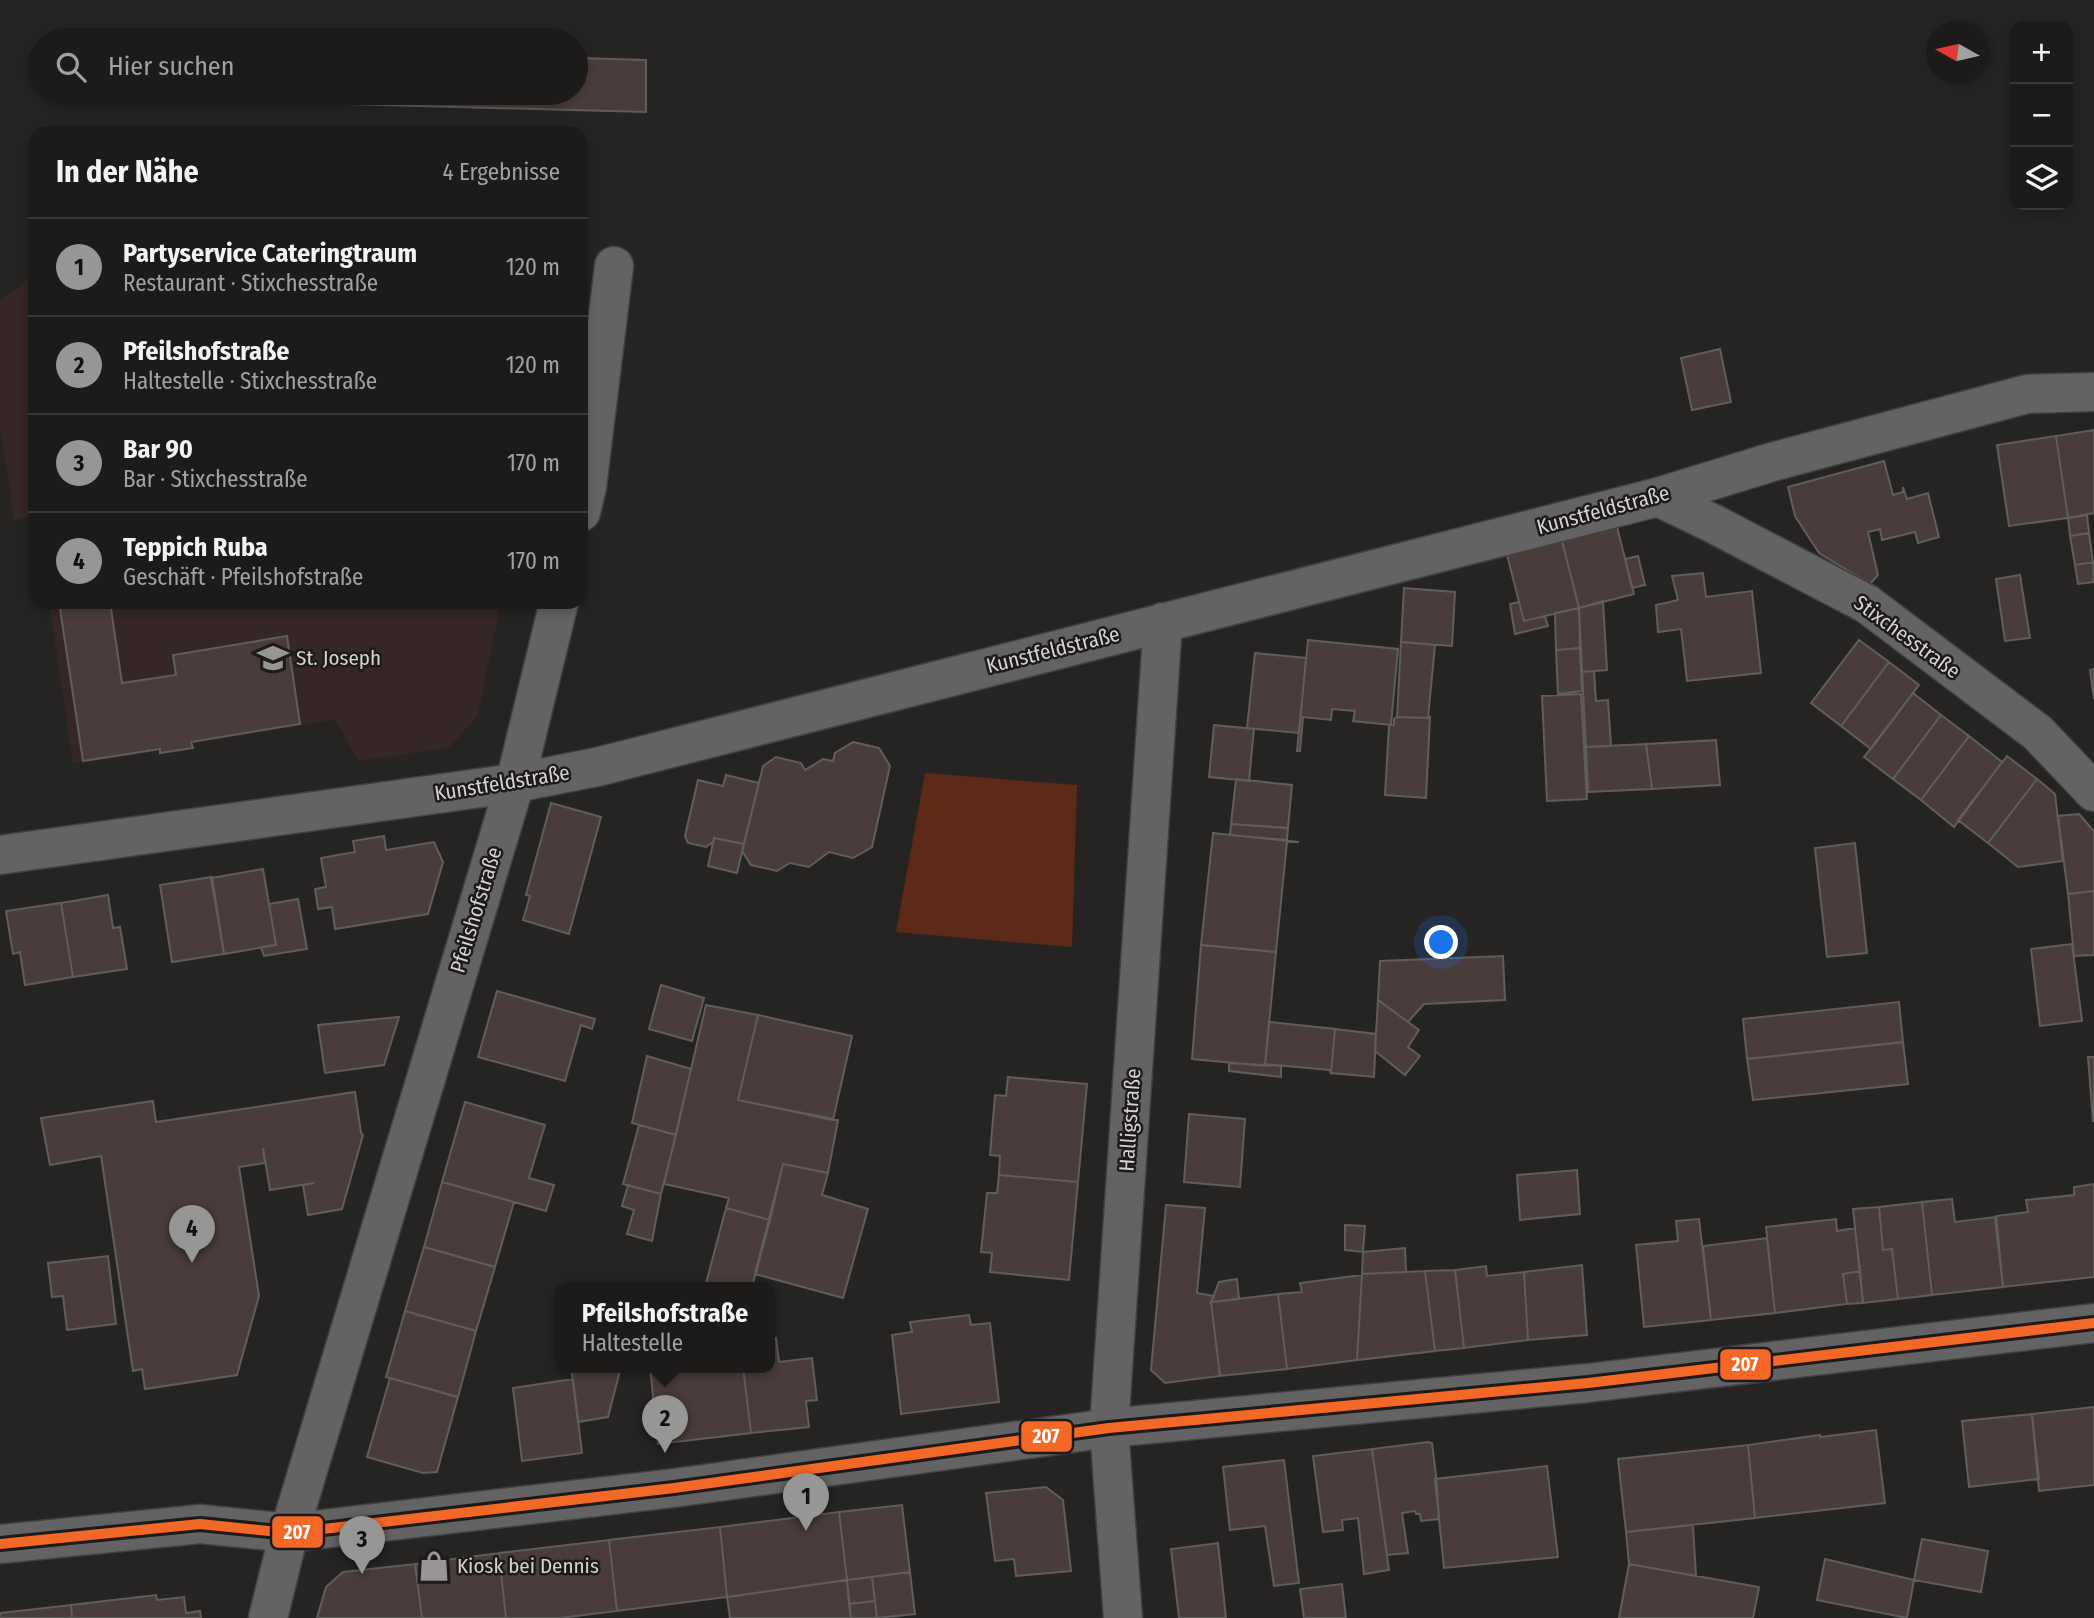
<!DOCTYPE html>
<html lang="de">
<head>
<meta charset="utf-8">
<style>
  body { margin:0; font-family:"Fira Sans Condensed",sans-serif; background:#292827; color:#f1f3f6 }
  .controls { position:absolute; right:21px; top:21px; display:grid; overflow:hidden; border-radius:14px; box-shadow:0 4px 10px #0003 }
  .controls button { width:63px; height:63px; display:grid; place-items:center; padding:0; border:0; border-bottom:2px solid #3a3939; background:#1c1b1a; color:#f1f3f6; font:35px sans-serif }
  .compass { position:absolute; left:1926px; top:21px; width:63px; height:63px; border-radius:50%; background:#1c1b1a; box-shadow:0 4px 10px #0003; rotate:278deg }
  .you { position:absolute; left:1442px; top:943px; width:24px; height:24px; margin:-18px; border:5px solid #fff; border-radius:50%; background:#1a73e8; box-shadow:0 0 0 10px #1a73e833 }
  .badge { display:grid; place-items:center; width:46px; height:46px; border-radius:50%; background:#989695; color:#111; font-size:23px; font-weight:700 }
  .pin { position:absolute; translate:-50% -58px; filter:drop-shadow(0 2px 4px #0008) }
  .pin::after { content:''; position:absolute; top:37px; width:24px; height:21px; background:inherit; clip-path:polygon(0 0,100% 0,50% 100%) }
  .popup { position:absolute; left:555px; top:1282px; width:220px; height:91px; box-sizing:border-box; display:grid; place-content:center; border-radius:14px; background:#1c1b1a; filter:drop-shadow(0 2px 5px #0005); font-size:23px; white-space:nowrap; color:#a0a1a2 }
  .popup b { font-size:26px; color:#f1f3f6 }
  .popup::after { content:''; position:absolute; left:50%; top:100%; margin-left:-14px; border:14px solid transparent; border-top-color:#1c1b1a }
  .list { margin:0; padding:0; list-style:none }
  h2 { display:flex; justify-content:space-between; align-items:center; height:91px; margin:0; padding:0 28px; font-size:30px }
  h2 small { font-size:23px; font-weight:400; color:#a0a1a2 }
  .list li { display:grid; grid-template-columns:46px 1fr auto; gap:21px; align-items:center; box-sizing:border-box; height:98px; padding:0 28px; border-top:2px solid #3a3939 }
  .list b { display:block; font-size:26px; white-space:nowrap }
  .list p { margin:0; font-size:23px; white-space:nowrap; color:#a0a1a2 }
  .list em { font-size:23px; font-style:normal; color:#a0a1a2 }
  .icon { flex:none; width:38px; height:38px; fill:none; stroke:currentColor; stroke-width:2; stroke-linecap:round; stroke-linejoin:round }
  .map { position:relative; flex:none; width:2094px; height:1618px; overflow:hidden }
  .search { position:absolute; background:#1c1b1a; box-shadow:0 4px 10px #0003; left:28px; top:28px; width:560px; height:77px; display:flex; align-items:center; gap:18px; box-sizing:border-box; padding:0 24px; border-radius:38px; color:#a0a1a2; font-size:26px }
  .panel { position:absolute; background:#1c1b1a; box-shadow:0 4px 10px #0003; left:28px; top:126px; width:560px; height:483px; border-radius:21px }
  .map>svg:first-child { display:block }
  .education { fill:#362625 }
  .green { fill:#5c2a16 }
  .building { fill:#4b3c3c; stroke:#605e5d; stroke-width:2 }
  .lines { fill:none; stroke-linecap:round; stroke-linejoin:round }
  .minor-casing { stroke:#414040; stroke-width:41 }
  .tertiary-casing { stroke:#414040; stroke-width:41 }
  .minor { stroke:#636363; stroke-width:38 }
  .tertiary { stroke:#636363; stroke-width:38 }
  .bus-1-casing { stroke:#1d1a19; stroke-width:16 }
  .bus-1 { stroke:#f36827; stroke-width:10 }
  .labels { text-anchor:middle; stroke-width:5; stroke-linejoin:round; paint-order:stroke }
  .street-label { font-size:21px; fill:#d5d3d2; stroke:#1d1a19 }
  .poi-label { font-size:21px; fill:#d5d3d2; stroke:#1d1a19; text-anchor:start }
  .line-badge { stroke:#1d1a19; stroke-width:2.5 }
  .badge-label { font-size:19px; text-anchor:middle; font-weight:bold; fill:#fff }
</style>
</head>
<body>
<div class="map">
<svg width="2094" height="1618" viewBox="0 0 2094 1618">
  <rect width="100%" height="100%" fill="#262423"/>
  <path class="education" d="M 30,278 L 35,279 L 35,516 L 14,519 L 0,428 L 0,301 Z
    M 49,602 L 501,602 L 478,715 L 450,747 L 359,761 L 335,720 L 73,763 Z"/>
  <path class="green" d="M 925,773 L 1077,785 L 1072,947 L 896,932 Z"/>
  <path class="building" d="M 576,58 L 646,60 L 646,112 L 232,101 L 232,93 L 576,93 Z
    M 1720,349 L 1731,402 L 1692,410 L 1681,358 Z
    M 2094,430 L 2094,513 L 2068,518 L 2056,436 Z
    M 2056,436 L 2068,518 L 2009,526 L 1997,445 Z
    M 1884,461 L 1893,495 L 1903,492 L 1903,487 L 1907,499 L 1928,493 L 1939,537 L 1918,543 L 1915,532 L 1882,540 L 1880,529 L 1868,532 L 1878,575 L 1870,584 L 1819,553 L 1795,516 L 1788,487 Z
    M 2087,515 L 2089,533 L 2070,536 L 2068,518 Z
    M 1617,527 L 1634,594 L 1579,608 L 1562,541 Z
    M 2089,533 L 2093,562 L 2075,565 L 2070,536 Z
    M 1562,541 L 1579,608 L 1524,621 L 1507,555 Z
    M 1638,556 L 1645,585 L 1632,588 L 1625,559 Z
    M 2093,562 L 2094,582 L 2078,584 L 2075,565 Z
    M 1703,573 L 1706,597 L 1752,591 L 1761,673 L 1687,681 L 1681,629 L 1658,632 L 1656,605 L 1678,600 L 1672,576 Z
    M 2020,575 L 2030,638 L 2005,641 L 1996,579 Z
    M 1404,588 L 1455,592 L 1452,646 L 1401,642 Z
    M 1603,601 L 1607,670 L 1582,672 L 1579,608 Z
    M 59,602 L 110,602 L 122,683 L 176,675 L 173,655 L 287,636 L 300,724 L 191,742 L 193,748 L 160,753 L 160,749 L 83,761 Z
    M 1519,602 L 1524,621 L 1545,616 L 1548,626 L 1515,634 L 1510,604 Z
    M 1579,608 L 1580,648 L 1556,650 L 1555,613 Z
    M 1308,640 L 1398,649 L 1391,725 L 1353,721 L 1355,711 L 1332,709 L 1331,720 L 1303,717 L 1300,751 L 1297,751 Z
    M 1859,640 L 1889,662 L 1841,726 L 1811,703 Z
    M 1401,642 L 1435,645 L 1428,718 L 1397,717 Z
    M 1580,648 L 1582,691 L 1558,694 L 1556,650 Z
    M 1255,653 L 1306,658 L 1299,733 L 1247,728 Z
    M 1889,662 L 1919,685 L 1871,749 L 1841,726 Z
    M 2094,669 L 2094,699 L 2090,670 Z
    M 1594,671 L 1596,701 L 1608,700 L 1611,746 L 1586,747 L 1582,672 Z
    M 1913,693 L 1941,715 L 1893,779 L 1864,757 Z
    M 1581,694 L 1587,799 L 1547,801 L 1542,696 Z
    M 1941,715 L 1969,736 L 1921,800 L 1893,779 Z
    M 1397,717 L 1428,718 L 1430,717 L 1426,798 L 1385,795 L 1389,725 L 1394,725 L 1394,719 Z
    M 1214,725 L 1254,729 L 1249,781 L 1209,777 Z
    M 1969,736 L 2002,762 L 1954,827 L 1921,800 Z
    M 1716,740 L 1720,785 L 1652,789 L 1646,744 Z
    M 853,742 L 879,748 L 890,766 L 872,847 L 853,858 L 829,852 L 809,867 L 790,863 L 777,871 L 751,865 L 742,851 L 763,766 L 776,757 L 801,763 L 805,770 L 823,759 L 833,761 L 835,753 Z
    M 1646,744 L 1652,789 L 1588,792 L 1586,747 Z
    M 2007,756 L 2037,779 L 1988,843 L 1958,820 Z
    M 726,775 L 759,783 L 744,844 L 714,838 L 713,842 L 706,847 L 688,843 L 685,836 L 698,780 L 723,786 Z
    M 1236,779 L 1292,785 L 1288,828 L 1231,824 Z
    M 2037,779 L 2055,794 L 2063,861 L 2018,867 L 1988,843 Z
    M 551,803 L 601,817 L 569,934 L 523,920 L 530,896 L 526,895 Z
    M 2079,814 L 2094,831 L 2094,891 L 2068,894 L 2058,816 Z
    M 1231,824 L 1288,828 L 1287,840 L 1230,835 Z
    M 1213,833 L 1299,842 L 1287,842 L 1276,952 L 1201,945 Z
    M 384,836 L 386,850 L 434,842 L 443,862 L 428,914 L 335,929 L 332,907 L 318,909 L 315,889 L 326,887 L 321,858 L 355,852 L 353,841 Z
    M 714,838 L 744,844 L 737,873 L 708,866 Z
    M 1855,843 L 1867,953 L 1827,957 L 1815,848 Z
    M 263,869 L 276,945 L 224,954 L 211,878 Z
    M 212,877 L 224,954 L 172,962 L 160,885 Z
    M 2094,891 L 2094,955 L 2074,956 L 2068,894 Z
    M 108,895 L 113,928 L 120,927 L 127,969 L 73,977 L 61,903 Z
    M 298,899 L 307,949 L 264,956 L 261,947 L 276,945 L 269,904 Z
    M 61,903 L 73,977 L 25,985 L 20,952 L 13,954 L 6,911 Z
    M 2072,944 L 2082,1021 L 2040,1026 L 2031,949 Z
    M 1201,945 L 1276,952 L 1265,1066 L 1192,1059 Z
    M 1503,956 L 1505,1000 L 1424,1004 L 1408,1022 L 1378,1000 L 1380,961 Z
    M 661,985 L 704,998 L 692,1041 L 649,1029 Z
    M 497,991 L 595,1019 L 592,1029 L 581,1025 L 565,1081 L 478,1057 Z
    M 1378,1000 L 1419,1030 L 1408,1047 L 1420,1056 L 1405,1075 L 1375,1051 Z
    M 1899,1002 L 1903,1042 L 1747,1059 L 1743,1019 Z
    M 706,1005 L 758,1015 L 738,1100 L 838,1120 L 828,1173 L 783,1164 L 770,1220 L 726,1208 L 729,1198 L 664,1184 Z
    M 758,1015 L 852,1036 L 833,1120 L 738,1100 Z
    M 399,1017 L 384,1065 L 325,1073 L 318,1025 Z
    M 1269,1022 L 1335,1029 L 1331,1073 L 1329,1070 L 1265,1064 Z
    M 1335,1029 L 1376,1034 L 1374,1077 L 1331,1073 Z
    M 1903,1042 L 1908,1084 L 1753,1100 L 1747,1059 Z
    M 647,1056 L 691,1069 L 676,1135 L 632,1123 Z
    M 2088,1057 L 2094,1057 L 2094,1121 L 2093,1121 Z
    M 1229,1063 L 1281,1066 L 1281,1077 L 1229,1071 Z
    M 1008,1077 L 1087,1084 L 1078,1182 L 999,1175 L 1000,1156 L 990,1155 L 995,1095 L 1006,1096 Z
    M 355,1092 L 361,1133 L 363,1135 L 342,1209 L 308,1215 L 303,1185 L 314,1183 L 270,1190 L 263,1148 L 265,1163 L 239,1167 L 259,1296 L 237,1375 L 145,1389 L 142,1369 L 133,1371 L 101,1156 L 50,1165 L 41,1118 L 153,1101 L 156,1122 Z
    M 465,1102 L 545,1125 L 529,1178 L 554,1185 L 546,1211 L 442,1182 Z
    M 1189,1114 L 1245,1119 L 1240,1187 L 1184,1182 Z
    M 639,1125 L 676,1135 L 661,1194 L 623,1184 Z
    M 783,1164 L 828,1173 L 822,1195 L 868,1209 L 843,1298 L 755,1274 Z
    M 1577,1170 L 1580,1214 L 1520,1220 L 1517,1175 Z
    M 999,1175 L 1078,1182 L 1069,1280 L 990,1272 L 992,1253 L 981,1252 L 987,1193 L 997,1193 Z
    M 442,1182 L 514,1202 L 495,1267 L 424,1247 Z
    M 2094,1184 L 2094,1277 L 2003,1287 L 1996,1216 L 2028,1212 L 2026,1200 L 2074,1195 L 2074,1187 Z
    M 628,1185 L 661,1194 L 652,1241 L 627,1234 L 634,1210 L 622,1206 Z
    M 1952,1199 L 1955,1222 L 1995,1217 L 2003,1287 L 1932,1295 L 1922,1202 Z
    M 1922,1202 L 1932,1295 L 1898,1299 L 1892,1249 L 1883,1250 L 1879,1207 Z
    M 1166,1205 L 1205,1208 L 1197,1293 L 1214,1296 L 1211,1302 L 1220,1376 L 1165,1383 L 1151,1370 Z
    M 1879,1207 L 1883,1250 L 1892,1249 L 1898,1299 L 1863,1303 L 1853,1209 Z
    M 726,1208 L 770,1220 L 752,1287 L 705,1287 Z
    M 1699,1219 L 1711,1320 L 1644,1327 L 1636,1245 L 1678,1241 L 1676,1221 Z
    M 1836,1219 L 1837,1231 L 1855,1228 L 1860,1271 L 1843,1274 L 1847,1304 L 1775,1313 L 1766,1227 Z
    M 1345,1225 L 1365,1226 L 1363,1252 L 1345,1250 Z
    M 1767,1238 L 1775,1313 L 1711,1320 L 1703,1246 Z
    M 424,1247 L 495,1267 L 476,1331 L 405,1311 Z
    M 1405,1248 L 1406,1272 L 1362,1274 L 1363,1252 Z
    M 108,1256 L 116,1324 L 67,1330 L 63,1296 L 52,1297 L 48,1263 Z
    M 1582,1265 L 1587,1335 L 1528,1340 L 1524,1272 Z
    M 1486,1266 L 1487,1276 L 1524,1272 L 1528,1340 L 1464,1348 L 1455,1270 Z
    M 1455,1270 L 1464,1348 L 1435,1351 L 1425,1271 Z
    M 1425,1271 L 1435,1351 L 1357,1360 L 1362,1274 Z
    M 1860,1271 L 1863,1303 L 1847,1304 L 1843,1274 Z
    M 1362,1275 L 1357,1360 L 1287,1369 L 1278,1294 L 1302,1292 L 1300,1283 Z
    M 1237,1279 L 1239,1299 L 1211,1302 L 1219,1282 Z
    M 1278,1294 L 1287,1369 L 1220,1376 L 1211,1302 Z
    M 405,1311 L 476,1331 L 458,1397 L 386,1377 Z
    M 969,1315 L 971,1325 L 990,1323 L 999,1402 L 901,1414 L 892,1335 L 912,1332 L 910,1322 Z
    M 776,1338 L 779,1362 L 812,1358 L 817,1400 L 806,1401 L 809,1427 L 751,1433 L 743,1367 L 770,1367 L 770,1339 Z
    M 571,1367 L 621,1367 L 608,1417 L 578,1422 Z
    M 650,1367 L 743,1367 L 751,1433 L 658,1444 Z
    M 390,1378 L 458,1397 L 437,1472 L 423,1473 L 367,1457 Z
    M 573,1379 L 582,1453 L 522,1461 L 513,1388 Z
    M 2094,1407 L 2094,1485 L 2039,1491 L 2032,1414 Z
    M 2032,1414 L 2039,1479 L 1969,1487 L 1962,1421 Z
    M 1876,1430 L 1885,1503 L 1755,1518 L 1748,1445 L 1820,1435 L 1820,1437 Z
    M 1428,1442 L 1432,1443 L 1436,1475 L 1439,1519 L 1421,1521 L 1420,1514 L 1416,1514 L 1415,1511 L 1402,1513 L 1408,1553 L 1387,1555 L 1372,1449 Z
    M 1748,1445 L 1755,1518 L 1626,1532 L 1618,1459 Z
    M 1372,1449 L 1389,1570 L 1364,1574 L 1358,1518 L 1342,1520 L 1343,1530 L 1323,1532 L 1313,1456 Z
    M 1284,1460 L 1299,1583 L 1274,1586 L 1265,1526 L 1230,1530 L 1223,1467 Z
    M 1547,1466 L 1558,1557 L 1444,1568 L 1435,1479 Z
    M 1046,1487 L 1063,1500 L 1071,1571 L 1016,1576 L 1014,1559 L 995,1561 L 986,1493 Z
    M 902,1505 L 910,1572 L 847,1580 L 839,1512 Z
    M 839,1512 L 847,1580 L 727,1597 L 720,1527 Z
    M 1693,1525 L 1696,1576 L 1629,1564 L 1626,1532 Z
    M 720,1527 L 727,1597 L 617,1611 L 609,1540 Z
    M 1922,1539 L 1988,1551 L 1981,1592 L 1914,1580 Z
    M 609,1540 L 617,1611 L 560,1618 L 506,1618 L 499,1553 Z
    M 1218,1543 L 1226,1618 L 1179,1618 L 1171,1549 Z
    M 499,1553 L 506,1618 L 422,1618 L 415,1564 Z
    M 1825,1559 L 1914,1580 L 1907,1618 L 1817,1600 Z
    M 415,1564 L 422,1618 L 317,1618 L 326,1587 L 343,1572 Z
    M 1629,1564 L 1759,1587 L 1753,1618 L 1619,1618 Z
    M 910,1572 L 915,1614 L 877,1618 L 872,1577 Z
    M 872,1577 L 875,1601 L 849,1604 L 847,1580 Z
    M 847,1580 L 851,1618 L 730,1618 L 727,1597 Z
    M 1342,1584 L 1346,1618 L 1304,1618 L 1300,1589 Z
    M 156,1595 L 157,1600 L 184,1597 L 186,1613 L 200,1611 L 201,1618 L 72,1618 L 71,1605 Z
    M 875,1601 L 877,1618 L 851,1618 L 849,1604 Z
    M 71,1605 L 72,1618 L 0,1618 L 0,1613 Z"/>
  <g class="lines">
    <defs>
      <path id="minor" d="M 1658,497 L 1714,524 L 1867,604 L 2038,733 L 2094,792
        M 581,512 L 587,487 L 614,266
        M 0,855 L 515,783 L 597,767 L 1658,497 L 1772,462 L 2027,394 L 2094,392
        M 268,1618 L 289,1533 L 515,783 L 559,602
        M 1123,1618 L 1109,1428 L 1163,622"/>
      <path id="tertiary" d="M 0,1544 L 200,1524 L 289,1533 L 674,1488 L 1109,1428 L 1588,1383 L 2094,1323"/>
    </defs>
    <use href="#minor" class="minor-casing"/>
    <use href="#tertiary" class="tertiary-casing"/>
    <use href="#minor" class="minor"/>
    <use href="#tertiary" class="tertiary"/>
    <defs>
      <path id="bus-1" d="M 0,1544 L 200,1524 L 289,1533 L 674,1488 L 1109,1428 L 1588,1383 L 2094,1323"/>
    </defs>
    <use href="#bus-1" class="bus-1-casing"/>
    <use href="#bus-1" class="bus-1"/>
  </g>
  <defs>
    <symbol id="school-bare" viewBox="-9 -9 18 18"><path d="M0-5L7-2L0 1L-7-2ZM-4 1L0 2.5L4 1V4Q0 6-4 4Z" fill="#989695" stroke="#1d1a19" stroke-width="2.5" paint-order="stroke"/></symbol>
    <symbol id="shop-bare" viewBox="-9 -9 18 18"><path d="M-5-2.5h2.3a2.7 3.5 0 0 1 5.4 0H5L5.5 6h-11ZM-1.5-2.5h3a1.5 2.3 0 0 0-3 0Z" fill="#989695" stroke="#1d1a19" stroke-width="2.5" paint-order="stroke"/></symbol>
  </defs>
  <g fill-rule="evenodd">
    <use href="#school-bare" x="251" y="636" width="44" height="44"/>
    <use href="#shop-bare" x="412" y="1544" width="44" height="44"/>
  </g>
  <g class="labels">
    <g class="street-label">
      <text transform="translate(1603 510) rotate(-15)" y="7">Kunstfeldstraße</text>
      <text transform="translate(1907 637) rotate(36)" y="7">Stixchesstraße</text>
      <text transform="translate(1053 650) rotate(-14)" y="7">Kunstfeldstraße</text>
      <text transform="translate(502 783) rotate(-9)" y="7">Kunstfeldstraße</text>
      <text transform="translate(476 910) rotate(-73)" y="7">Pfeilshofstraße</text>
      <text transform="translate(1130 1120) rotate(-86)" y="7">Halligstraße</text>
    </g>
    <g class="poi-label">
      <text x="296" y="665">St. Joseph</text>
      <text x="457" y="1573">Kiosk bei Dennis</text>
    </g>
  </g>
  <g class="line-badge">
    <rect x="1719" y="1348" width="53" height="33" rx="7" fill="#f36827"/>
    <rect x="1020" y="1420" width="53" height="33" rx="7" fill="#f36827"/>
    <rect x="271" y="1515" width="53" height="34" rx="7" fill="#f36827"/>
  </g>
  <g class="badge-label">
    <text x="1745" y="1371">207</text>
    <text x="1046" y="1443">207</text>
    <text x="297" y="1539">207</text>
  </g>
</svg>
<div class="controls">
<button>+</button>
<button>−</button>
<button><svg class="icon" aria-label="layers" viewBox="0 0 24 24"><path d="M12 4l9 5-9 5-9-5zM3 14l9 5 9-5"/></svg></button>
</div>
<svg class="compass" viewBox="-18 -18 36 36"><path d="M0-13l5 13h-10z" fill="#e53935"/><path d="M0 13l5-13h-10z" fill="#a0a1a2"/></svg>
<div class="you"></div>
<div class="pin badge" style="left:806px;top:1531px">1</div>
<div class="pin badge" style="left:665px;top:1453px">2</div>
<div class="popup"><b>Pfeilshofstraße</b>Haltestelle</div>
<div class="pin badge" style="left:362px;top:1574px">3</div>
<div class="pin badge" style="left:192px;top:1263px">4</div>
<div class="search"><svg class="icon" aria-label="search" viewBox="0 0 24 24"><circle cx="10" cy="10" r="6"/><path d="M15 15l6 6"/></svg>Hier suchen</div>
<section class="panel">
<h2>In der Nähe<small>4 Ergebnisse</small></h2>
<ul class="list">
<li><span class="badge">1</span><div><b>Partyservice Cateringtraum</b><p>Restaurant · Stixchesstraße</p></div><em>120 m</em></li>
<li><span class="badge">2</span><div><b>Pfeilshofstraße</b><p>Haltestelle · Stixchesstraße</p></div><em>120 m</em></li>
<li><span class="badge">3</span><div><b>Bar 90</b><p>Bar · Stixchesstraße</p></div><em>170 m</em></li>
<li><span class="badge">4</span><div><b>Teppich Ruba</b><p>Geschäft · Pfeilshofstraße</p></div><em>170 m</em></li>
</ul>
</section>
</div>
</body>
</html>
